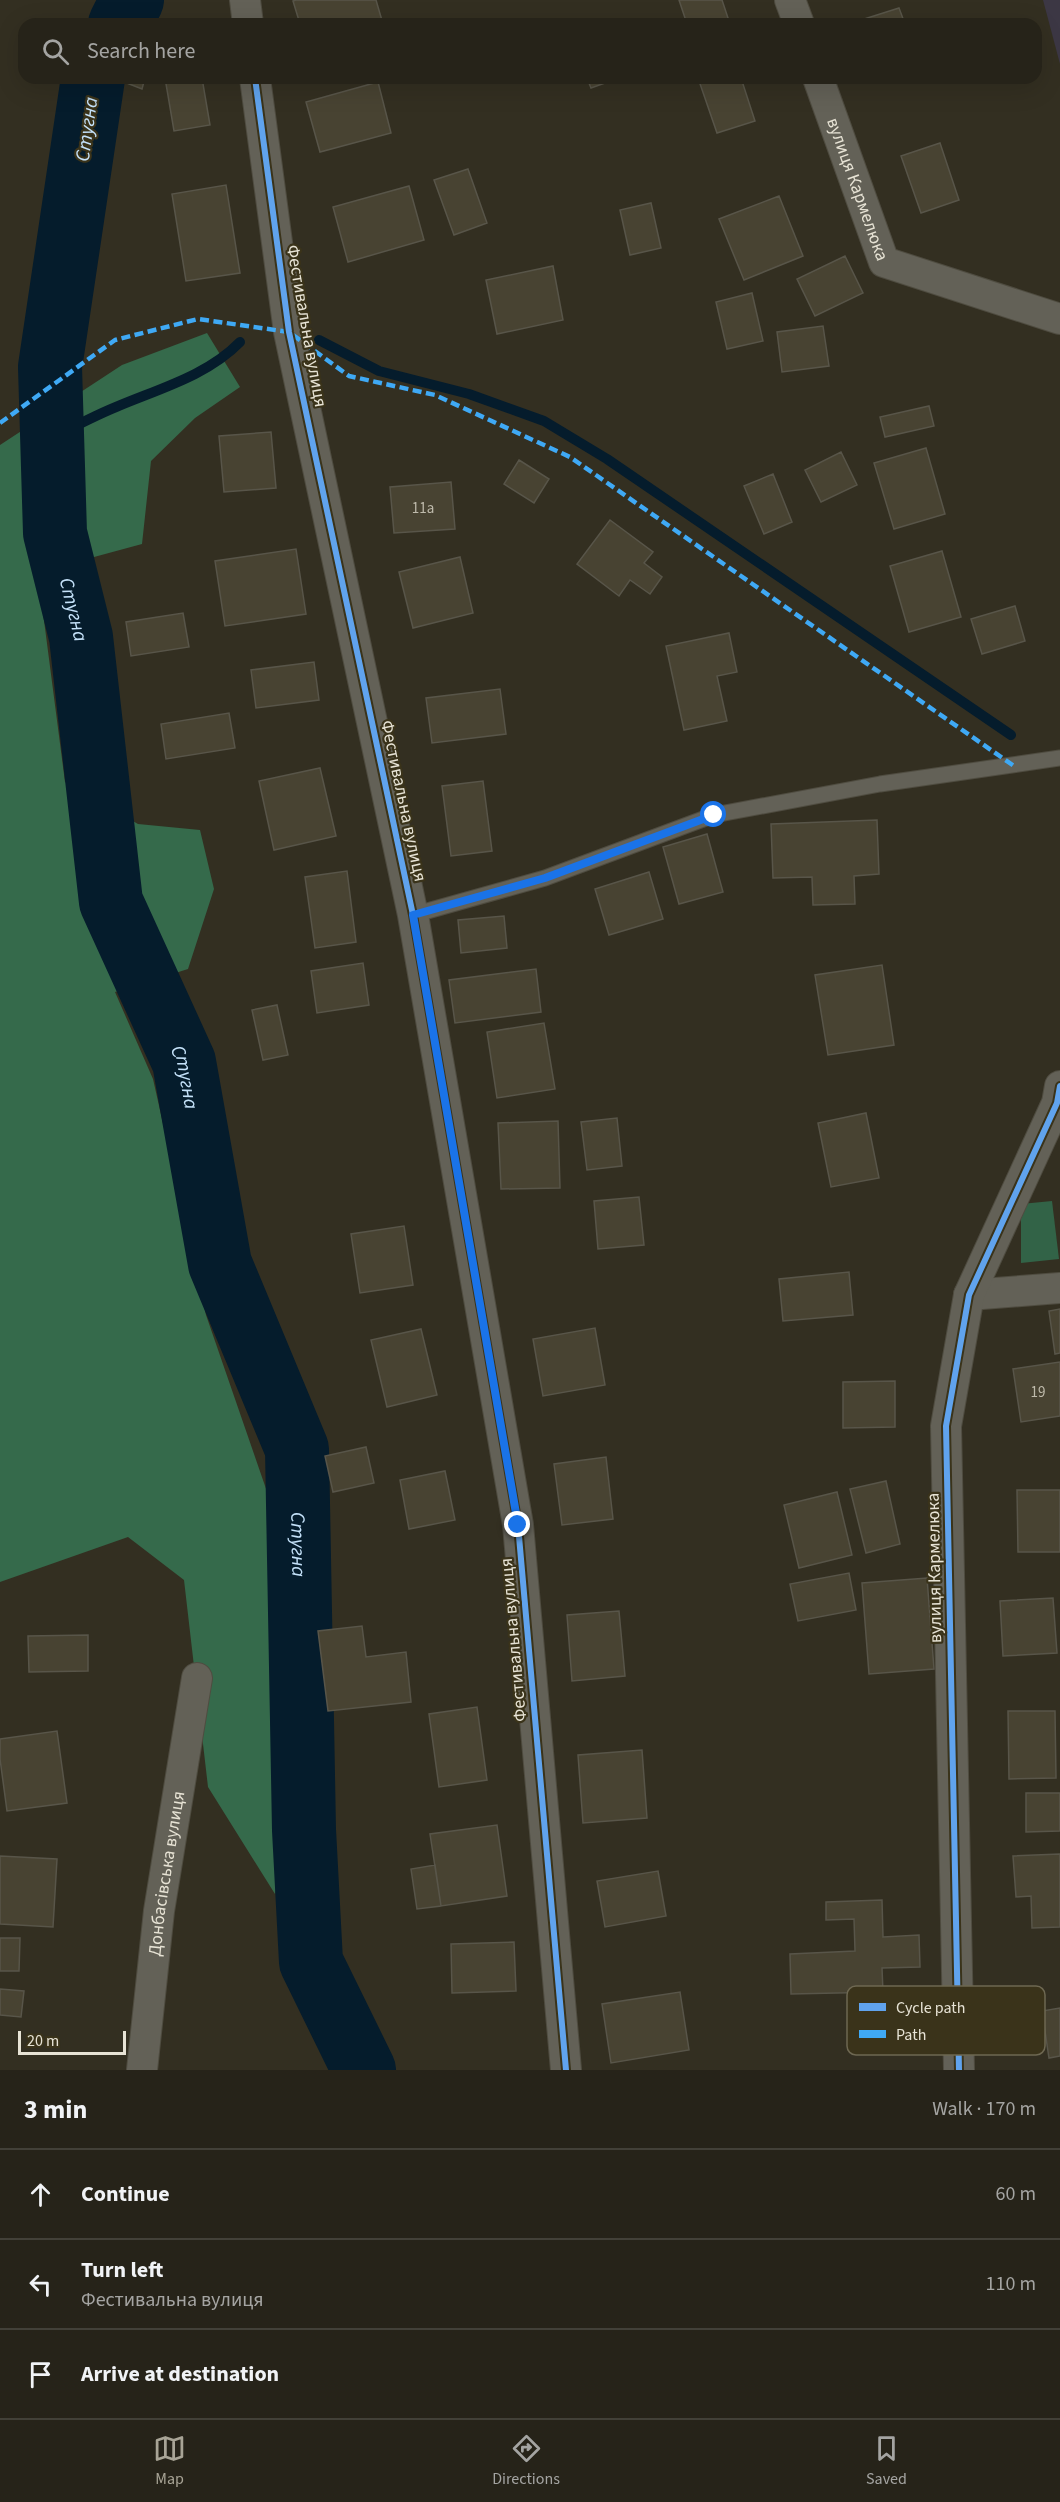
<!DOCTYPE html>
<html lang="en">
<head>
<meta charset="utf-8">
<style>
  body { margin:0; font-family:"Source Sans 3",sans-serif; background:#322f26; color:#f1f3f6 }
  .scale { position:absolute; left:18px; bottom:15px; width:108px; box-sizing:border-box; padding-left:6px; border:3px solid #e7e3d5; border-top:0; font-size:16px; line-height:21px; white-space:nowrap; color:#e7e3d5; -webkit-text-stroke:4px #3a331a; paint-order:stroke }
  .stop { position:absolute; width:18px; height:18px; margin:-14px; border:4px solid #1a73e8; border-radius:50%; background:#fff }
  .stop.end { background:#1a73e8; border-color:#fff; box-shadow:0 2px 6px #0008 }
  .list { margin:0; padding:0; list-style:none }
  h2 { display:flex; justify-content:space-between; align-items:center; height:78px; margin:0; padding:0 24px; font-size:26px }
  h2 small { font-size:20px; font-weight:400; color:#a4a4a2 }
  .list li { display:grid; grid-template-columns:39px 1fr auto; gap:18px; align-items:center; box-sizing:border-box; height:90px; padding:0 24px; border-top:2px solid #424038 }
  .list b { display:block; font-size:22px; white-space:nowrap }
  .list p { margin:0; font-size:20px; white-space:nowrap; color:#a4a4a2 }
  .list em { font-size:20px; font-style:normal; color:#a4a4a2 }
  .icon { flex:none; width:33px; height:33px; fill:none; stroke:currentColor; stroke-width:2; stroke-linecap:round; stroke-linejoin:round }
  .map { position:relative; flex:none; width:1060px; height:2070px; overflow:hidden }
  .search { position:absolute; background:#262319; box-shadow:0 6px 24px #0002; left:18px; right:18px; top:18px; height:66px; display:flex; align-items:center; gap:15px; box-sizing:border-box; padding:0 21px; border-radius:18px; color:#a4a4a2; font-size:22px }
  .sheet { height:348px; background:#262319 }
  nav { display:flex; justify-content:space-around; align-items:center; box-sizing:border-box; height:84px; border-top:2px solid #424038; background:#262319; font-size:16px; color:#a4a4a2 }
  nav a { display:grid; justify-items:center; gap:3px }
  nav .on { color:#a8a496 }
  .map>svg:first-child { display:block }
  .industrial { fill:#3c3744 }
  .green { fill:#326347 }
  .forest { fill:#356a4b }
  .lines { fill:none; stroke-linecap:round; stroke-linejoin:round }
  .stream { stroke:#051c2c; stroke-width:10 }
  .river { stroke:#051c2c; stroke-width:64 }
  .building { fill:#484332; stroke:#585549; stroke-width:1.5 }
  .lane-casing { stroke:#4f4c40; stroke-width:17 }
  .street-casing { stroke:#4f4c40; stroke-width:32 }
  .lane { stroke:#636157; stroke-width:15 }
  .street { stroke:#636157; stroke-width:30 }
  .quiet { stroke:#3fa9f5; stroke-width:4.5; stroke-dasharray:9 4.5; stroke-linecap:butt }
  .cycleway-casing { stroke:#3a331a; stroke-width:10 }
  .cycleway { stroke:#60a3ed; stroke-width:6 }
  .route { stroke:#1a73e8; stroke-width:8 }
  .labels { text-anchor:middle; stroke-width:4.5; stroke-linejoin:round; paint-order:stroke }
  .number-label { font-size:15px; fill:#bfbbac }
  .street-label { font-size:18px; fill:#e7e3d5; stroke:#3a331a }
  .water-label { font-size:20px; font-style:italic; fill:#c5e2fa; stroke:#3a331a }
  .key { fill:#3a331a; stroke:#6e6852; stroke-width:1.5 }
  .key-label { font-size:16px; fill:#e7e3d5 }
</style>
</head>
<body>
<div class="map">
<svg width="1060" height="2070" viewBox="0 0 1060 2070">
  <rect width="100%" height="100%" fill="#332f21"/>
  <path class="industrial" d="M 1043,0 L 1060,0 L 1060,64 Z"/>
  <path class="green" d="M 1052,1201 L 1059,1259 L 1021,1263 L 1021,1204 Z"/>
  <path class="forest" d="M 207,333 L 240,387 L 195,418 L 151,461 L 142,544 L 83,560 L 42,605 L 65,782 L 138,824 L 200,830 L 214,889 L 188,969 L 115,992 L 153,1079 L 206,1315 L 273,1509 L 280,1685 L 291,1801 L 275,1894 L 208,1787 L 184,1580 L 128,1537 L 0,1582 L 0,445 L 122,365 Z"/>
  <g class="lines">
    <path class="stream" d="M 319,340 L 379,371 L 469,394 L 544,421 L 607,459 L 1011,735
      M 52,438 C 73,427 94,416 116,407 C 158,389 207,376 240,342"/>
    <g class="river">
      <path d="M 120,24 L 132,0"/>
      <path id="s1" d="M 93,78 L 50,367 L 55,533 L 81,637 L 111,902 L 184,1062 L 220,1264 L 297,1449 L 304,1830 L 311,1962 L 364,2070"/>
    </g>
  </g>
  <path class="building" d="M 296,0 L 376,0 L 383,24 L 300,24 L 293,1 Z
    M 679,0 L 722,0 L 730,24 L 687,24 Z
    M 899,8 L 905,24 L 862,24 L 861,20 Z
    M 114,78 L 145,78 L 142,89 Z
    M 165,78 L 202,78 L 210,125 L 174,131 Z
    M 587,78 L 619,78 L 591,88 Z
    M 698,78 L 741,78 L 755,121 L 717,133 Z
    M 378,82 L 391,133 L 320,152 L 306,102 Z
    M 940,143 L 959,200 L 921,213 L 901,156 Z
    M 468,169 L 487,223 L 454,235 L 434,180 Z
    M 226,185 L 240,273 L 186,281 L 172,194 Z
    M 409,186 L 424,240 L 348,262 L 333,207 Z
    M 779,196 L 803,256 L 744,280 L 719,219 Z
    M 651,203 L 661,248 L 630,255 L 620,210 Z
    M 845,256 L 863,293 L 815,316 L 797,279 Z
    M 553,266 L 563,320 L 497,334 L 486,280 Z
    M 752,293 L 763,341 L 727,349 L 716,302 Z
    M 823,326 L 829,366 L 782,372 L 777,332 Z
    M 929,406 L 934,426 L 885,437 L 880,417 Z
    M 271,432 L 276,488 L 224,492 L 219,436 Z
    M 926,448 L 945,514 L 894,529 L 874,463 Z
    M 841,452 L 857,485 L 821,502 L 805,470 Z
    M 519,460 L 549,479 L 534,503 L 504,484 Z
    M 773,474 L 792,522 L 764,534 L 744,486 Z
    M 451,482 L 455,529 L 394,533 L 390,487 Z
    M 610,520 L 653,552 L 644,563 L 662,577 L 650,594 L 630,580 L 619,596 L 577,564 Z
    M 296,549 L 306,614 L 225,626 L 215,561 Z
    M 942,551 L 961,617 L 909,632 L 890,566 Z
    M 460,557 L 473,613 L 413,628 L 399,572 Z
    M 1015,606 L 1025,641 L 982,654 L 971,619 Z
    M 183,613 L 189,647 L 131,656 L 126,622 Z
    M 729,633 L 737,672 L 717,676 L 727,721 L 684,730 L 666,646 Z
    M 314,662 L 319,700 L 256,708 L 251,670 Z
    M 500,689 L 506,734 L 432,743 L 426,698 Z
    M 229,713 L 235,748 L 166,759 L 161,724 Z
    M 320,768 L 336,836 L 274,850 L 259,781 Z
    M 483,781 L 492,851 L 451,856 L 442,786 Z
    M 877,820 L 879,874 L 854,876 L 855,904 L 813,905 L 812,877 L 773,878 L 771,824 Z
    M 707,834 L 723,892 L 679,904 L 663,847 Z
    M 347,871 L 356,942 L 315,948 L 305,877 Z
    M 649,872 L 663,919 L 609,935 L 595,889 Z
    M 504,916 L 507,948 L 461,953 L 458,920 Z
    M 363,963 L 369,1005 L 317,1013 L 311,971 Z
    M 882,965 L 894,1045 L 828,1055 L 815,975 Z
    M 536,969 L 541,1012 L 455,1023 L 449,980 Z
    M 277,1005 L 288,1055 L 263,1060 L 252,1010 Z
    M 544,1023 L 555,1089 L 497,1098 L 487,1032 Z
    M 866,1113 L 879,1178 L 831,1187 L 818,1123 Z
    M 617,1118 L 622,1166 L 587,1170 L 581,1122 Z
    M 558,1121 L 560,1188 L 501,1189 L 498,1123 Z
    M 639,1197 L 644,1245 L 598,1249 L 594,1201 Z
    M 404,1226 L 413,1285 L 360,1293 L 351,1234 Z
    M 849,1272 L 853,1315 L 783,1321 L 779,1279 Z
    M 1060,1309 L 1060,1353 L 1055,1354 L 1049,1311 Z
    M 595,1328 L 605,1385 L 543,1396 L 533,1339 Z
    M 421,1329 L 437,1395 L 387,1407 L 371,1340 Z
    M 1060,1362 L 1060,1416 L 1021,1422 L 1013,1369 Z
    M 895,1381 L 895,1427 L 843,1428 L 843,1382 Z
    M 366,1447 L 374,1483 L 333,1492 L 325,1456 Z
    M 606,1457 L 613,1519 L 562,1525 L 554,1464 Z
    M 445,1471 L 455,1520 L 409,1529 L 400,1480 Z
    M 886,1481 L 900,1544 L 866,1553 L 850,1489 Z
    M 1017,1490 L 1060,1490 L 1060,1552 L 1018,1552 Z
    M 837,1492 L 852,1555 L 799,1568 L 784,1505 Z
    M 849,1573 L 856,1610 L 798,1621 L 790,1584 Z
    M 927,1578 L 934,1669 L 869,1674 L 862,1583 Z
    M 1053,1598 L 1057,1653 L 1003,1656 L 1000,1601 Z
    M 619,1611 L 625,1676 L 572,1681 L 567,1615 Z
    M 362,1626 L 366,1657 L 406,1652 L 411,1702 L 328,1711 L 318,1631 Z
    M 88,1635 L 88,1671 L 29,1672 L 28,1636 Z
    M 477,1707 L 487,1780 L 439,1787 L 429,1714 Z
    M 1008,1711 L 1055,1711 L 1056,1778 L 1009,1779 Z
    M 57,1731 L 67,1803 L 7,1811 L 0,1759 L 0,1739 Z
    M 642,1750 L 647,1818 L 583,1823 L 578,1755 Z
    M 1026,1793 L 1060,1793 L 1060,1831 L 1026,1832 Z
    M 497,1825 L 507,1896 L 441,1906 L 430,1834 Z
    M 1060,1854 L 1060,1927 L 1032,1928 L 1031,1896 L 1016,1897 L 1013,1856 Z
    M 0,1856 L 57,1859 L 53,1927 L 0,1924 Z
    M 435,1865 L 441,1906 L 417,1909 L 411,1869 Z
    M 658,1871 L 666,1916 L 605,1927 L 597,1881 Z
    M 882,1900 L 883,1937 L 919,1935 L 920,1967 L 882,1968 L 883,1992 L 791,1994 L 790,1954 L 855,1951 L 854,1919 L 826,1920 L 826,1902 Z
    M 0,1938 L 20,1938 L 19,1971 L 0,1971 Z
    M 514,1942 L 516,1991 L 452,1993 L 451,1944 Z
    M 0,1989 L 24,1991 L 21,2017 L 0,2015 Z
    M 680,1992 L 689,2050 L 611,2063 L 602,2004 Z
    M 1060,2008 L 1060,2056 L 1049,2058 L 1042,2011 Z"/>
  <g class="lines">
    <defs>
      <path id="lane" d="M 413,915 L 545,878 L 714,815 L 880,784 L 1060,758"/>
      <g id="street">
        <path d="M 245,0 L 248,24"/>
        <path d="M 790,0 L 799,24"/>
        <path d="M 255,78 L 289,332 L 413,915 L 518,1525 L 566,2070"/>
        <path id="s2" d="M 818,78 L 884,262 L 1060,319"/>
        <path d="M 969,1295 L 1060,1288"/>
        <path id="s3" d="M 142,2070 L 159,1911 L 197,1678"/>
        <path d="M 959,2070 L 946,1426 L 969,1295 L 1057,1103 L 1060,1086"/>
      </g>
    </defs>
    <use href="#lane" class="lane-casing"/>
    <use href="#street" class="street-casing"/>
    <use href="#lane" class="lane"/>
    <use href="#street" class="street"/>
    <path class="quiet" d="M 0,423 L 115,340 L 198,319 L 289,332 L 349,376 L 435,395 L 570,457 L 1014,766"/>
    <defs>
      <path id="cycleway" d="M 255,78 L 289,332 L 413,915 L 518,1525 L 566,2070
        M 959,2070 L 946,1426 L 969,1295 L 1057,1103 L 1060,1086"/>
    </defs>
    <use href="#cycleway" class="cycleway-casing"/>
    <use href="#cycleway" class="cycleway"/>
  </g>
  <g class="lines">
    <path class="route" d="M 518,1525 L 413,915 L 545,878 L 714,815"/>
  </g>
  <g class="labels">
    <g class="number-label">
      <text x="423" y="513">11а</text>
      <text x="1038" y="1397">19</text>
    </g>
    <g class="street-label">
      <text dy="6" stroke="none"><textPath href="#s2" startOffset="118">вулиця Кармелюка</textPath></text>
      <text transform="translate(307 326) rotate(80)" y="6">Фестивальна вулиця</text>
      <text transform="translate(404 801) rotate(78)" y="6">Фестивальна вулиця</text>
      <text transform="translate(934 1568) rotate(-91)" y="6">вулиця Кармелюка</text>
      <text transform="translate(513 1640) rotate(-95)" y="6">Фестивальна вулиця</text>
      <text dy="6" stroke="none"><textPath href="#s3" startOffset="198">Донбасівська вулиця</textPath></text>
    </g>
    <g class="water-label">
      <text transform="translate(86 129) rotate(-82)" y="7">Стугна</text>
      <text dy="7" stroke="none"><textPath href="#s1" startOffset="537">Стугна</textPath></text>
      <text dy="7" stroke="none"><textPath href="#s1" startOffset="1023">Стугна</textPath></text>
      <text dy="7" stroke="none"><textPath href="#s1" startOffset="1509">Стугна</textPath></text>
    </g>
  </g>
  <rect x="847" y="1986" width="198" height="69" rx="9" class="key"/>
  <rect x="859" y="2003" width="27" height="8" fill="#60a3ed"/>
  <rect x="859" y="2030" width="27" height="8" fill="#3fa9f5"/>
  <g class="key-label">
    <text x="896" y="2013">Cycle path</text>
    <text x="896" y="2040">Path</text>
  </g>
</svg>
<div class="scale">20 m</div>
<div class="stop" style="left:714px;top:815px"></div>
<div class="stop end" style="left:518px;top:1525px"></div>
<div class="search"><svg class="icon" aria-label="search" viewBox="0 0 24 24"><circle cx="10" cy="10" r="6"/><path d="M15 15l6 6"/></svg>Search here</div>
</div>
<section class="sheet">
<h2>3 min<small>Walk · 170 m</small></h2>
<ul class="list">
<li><svg class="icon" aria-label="ahead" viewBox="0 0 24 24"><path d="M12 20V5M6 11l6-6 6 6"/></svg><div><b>Continue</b></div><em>60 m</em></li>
<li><svg class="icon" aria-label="left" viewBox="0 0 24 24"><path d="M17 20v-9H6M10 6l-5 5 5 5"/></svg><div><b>Turn left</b><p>Фестивальна вулиця</p></div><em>110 m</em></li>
<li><svg class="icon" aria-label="arrive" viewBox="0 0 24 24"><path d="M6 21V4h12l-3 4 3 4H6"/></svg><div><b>Arrive at destination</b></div></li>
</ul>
</section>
<nav>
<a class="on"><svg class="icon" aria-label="map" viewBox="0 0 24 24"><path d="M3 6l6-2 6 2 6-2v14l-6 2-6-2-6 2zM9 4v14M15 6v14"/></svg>Map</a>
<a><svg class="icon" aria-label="directions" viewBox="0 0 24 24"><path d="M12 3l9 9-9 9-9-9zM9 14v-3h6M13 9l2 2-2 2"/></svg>Directions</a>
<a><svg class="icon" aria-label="saved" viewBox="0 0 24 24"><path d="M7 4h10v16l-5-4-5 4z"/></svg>Saved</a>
</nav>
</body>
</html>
